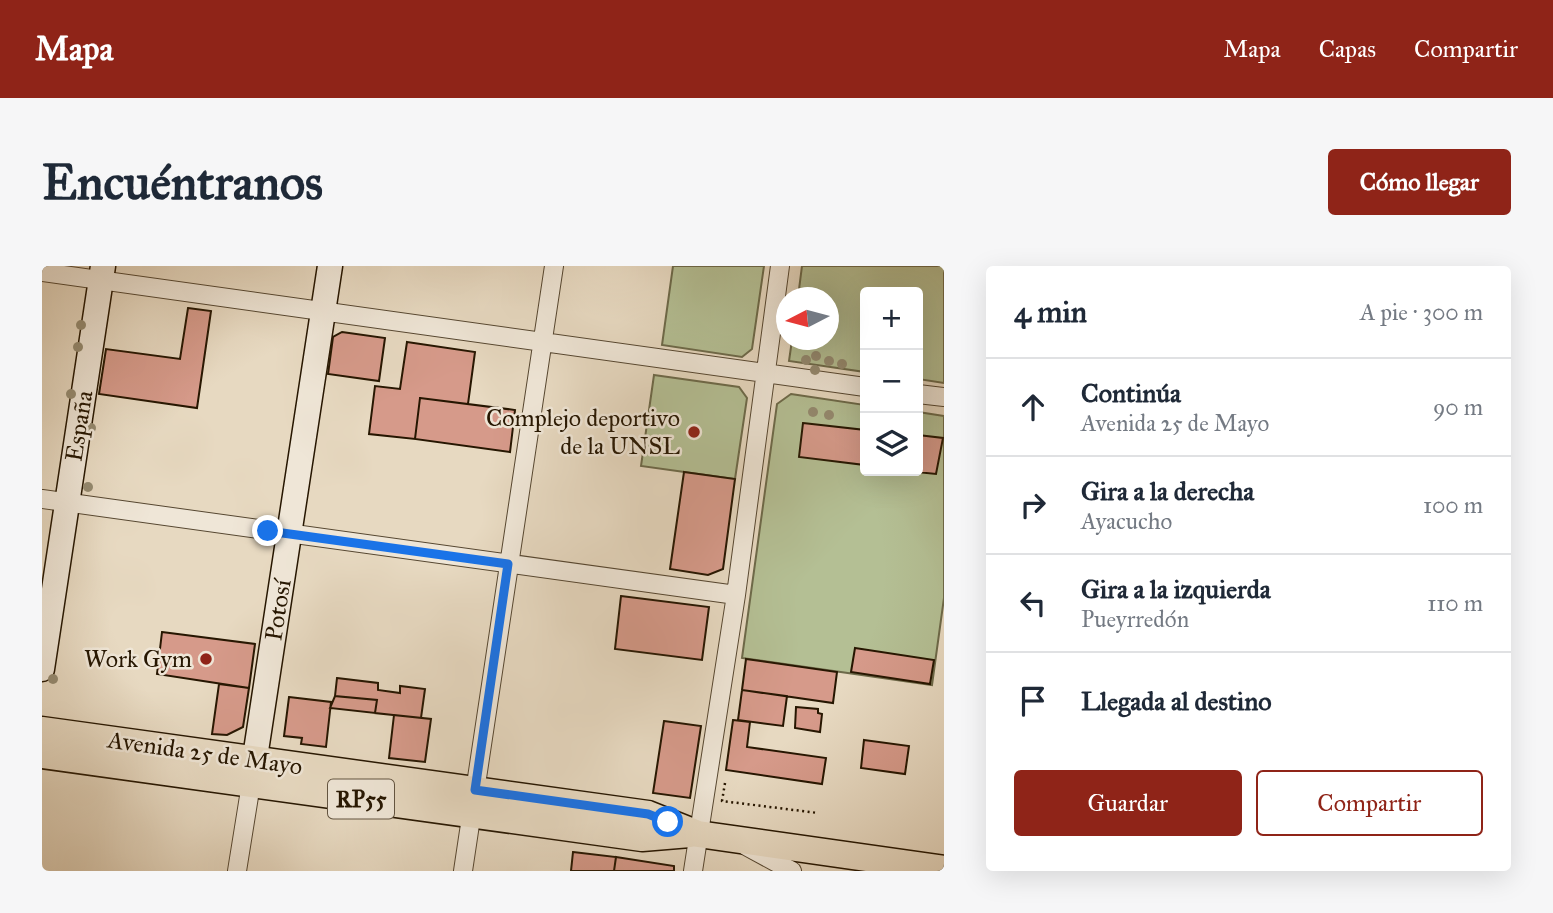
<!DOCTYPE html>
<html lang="es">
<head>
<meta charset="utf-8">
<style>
  body { margin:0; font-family:"IM FELL Great Primer",serif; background:#f6f6f7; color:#1f2937 }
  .controls { position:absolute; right:21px; top:21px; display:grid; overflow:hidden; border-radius:7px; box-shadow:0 7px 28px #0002 }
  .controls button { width:63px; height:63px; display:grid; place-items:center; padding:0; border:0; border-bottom:2px solid #e0e1e3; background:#fff; color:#1f2937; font:35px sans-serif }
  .compass { position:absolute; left:734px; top:21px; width:63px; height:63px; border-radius:50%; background:#fff; box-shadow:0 7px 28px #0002; rotate:264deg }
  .stop { position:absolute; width:21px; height:21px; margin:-16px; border:5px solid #1a73e8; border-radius:50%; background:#fff }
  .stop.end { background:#1a73e8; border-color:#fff; box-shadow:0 2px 7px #0008 }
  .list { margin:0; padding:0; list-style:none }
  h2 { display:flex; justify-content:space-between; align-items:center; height:91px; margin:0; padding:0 28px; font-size:30px }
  h2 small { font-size:23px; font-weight:400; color:#747a83 }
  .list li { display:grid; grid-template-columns:46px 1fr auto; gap:21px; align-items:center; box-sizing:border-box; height:98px; padding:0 28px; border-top:2px solid #e0e1e3 }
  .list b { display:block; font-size:26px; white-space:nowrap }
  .list p { margin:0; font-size:23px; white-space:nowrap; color:#747a83 }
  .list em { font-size:23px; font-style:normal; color:#747a83 }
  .actions { display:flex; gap:14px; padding:21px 28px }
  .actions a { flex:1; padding:16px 0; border:2px solid #8f2418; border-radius:7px; text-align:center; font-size:24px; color:#8f2418 }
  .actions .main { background:#8f2418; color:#fff }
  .icon { flex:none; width:38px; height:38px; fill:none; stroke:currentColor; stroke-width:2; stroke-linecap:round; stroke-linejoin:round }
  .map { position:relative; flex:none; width:902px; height:605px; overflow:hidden; border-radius:7px }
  header { display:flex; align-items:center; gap:42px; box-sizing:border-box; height:98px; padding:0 35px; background:#8f2418; color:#fff }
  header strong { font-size:33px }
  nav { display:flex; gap:38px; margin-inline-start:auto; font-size:24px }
  .intro { display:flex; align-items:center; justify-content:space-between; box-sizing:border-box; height:168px; padding:0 42px }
  h1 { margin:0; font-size:49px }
  .button { padding:18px 32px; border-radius:7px; background:#8f2418; color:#fff; font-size:24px; font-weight:700 }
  main { display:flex; gap:42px; padding:0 42px }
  aside { flex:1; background:#fff; border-radius:7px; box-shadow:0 7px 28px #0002 }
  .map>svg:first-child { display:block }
  .green { fill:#b4bf94; stroke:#6d6a4a; stroke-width:2 }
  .building { fill:#d69a8a; stroke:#261601; stroke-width:2 }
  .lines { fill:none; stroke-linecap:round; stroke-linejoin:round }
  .street-casing { stroke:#564731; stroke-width:20 }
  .secondary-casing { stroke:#261601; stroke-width:27 }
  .primary-casing { stroke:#261601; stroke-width:29 }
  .path { stroke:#261601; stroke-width:2.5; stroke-dasharray:2 3.5; stroke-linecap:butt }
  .street { stroke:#efe6d7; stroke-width:18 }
  .secondary { stroke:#efe6d7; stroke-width:24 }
  .primary { stroke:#e7d9c1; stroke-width:26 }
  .tree { fill:#948a70 }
  .route { stroke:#1a73e8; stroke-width:9 }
  .poi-dot { fill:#8f2418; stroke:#efe6d7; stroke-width:2.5 }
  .labels { text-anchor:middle; stroke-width:5; stroke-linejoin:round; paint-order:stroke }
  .shield { fill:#efe6d7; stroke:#625441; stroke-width:2 }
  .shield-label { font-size:23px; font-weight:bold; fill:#261601 }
  .poi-label { font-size:24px; fill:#261601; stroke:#efe6d7; text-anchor:end }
  .street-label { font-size:24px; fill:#261601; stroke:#efe6d7 }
</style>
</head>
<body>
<header>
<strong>Mapa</strong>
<nav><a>Mapa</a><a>Capas</a><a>Compartir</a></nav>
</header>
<div class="intro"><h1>Encuéntranos</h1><a class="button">Cómo llegar</a></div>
<main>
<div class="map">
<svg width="902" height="605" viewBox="0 0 902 605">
  <rect width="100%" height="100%" fill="#e7d9c1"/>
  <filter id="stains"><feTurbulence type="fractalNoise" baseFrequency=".00286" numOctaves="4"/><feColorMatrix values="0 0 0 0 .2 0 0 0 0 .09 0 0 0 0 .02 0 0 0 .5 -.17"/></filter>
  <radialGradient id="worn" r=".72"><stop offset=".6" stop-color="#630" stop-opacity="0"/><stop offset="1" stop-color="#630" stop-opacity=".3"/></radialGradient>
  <path class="green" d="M 631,0 L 722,0 L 710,83 L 700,91 L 620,79 Z
    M 760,0 L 902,0 L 902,117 L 876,113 L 876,26 L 823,26 L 823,106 L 747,95 L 750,74 L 786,74 L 786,32 L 756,31 Z
    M 612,109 L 697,121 L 705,132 L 693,213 L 599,200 Z
    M 749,128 L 823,139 L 823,205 L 876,205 L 876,146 L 902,150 L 902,332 L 890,419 L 700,392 L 735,138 Z"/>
  <path class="building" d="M 146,42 L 169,45 L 155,142 L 57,128 L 64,83 L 138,93 Z
    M 300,66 L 343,72 L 337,115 L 286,108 L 291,71 Z
    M 365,76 L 433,86 L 426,138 L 378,132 L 373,173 L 327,168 L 333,120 L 358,123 Z
    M 378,132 L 473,144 L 468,186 L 373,173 Z
    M 761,157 L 823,164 L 823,199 L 757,191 Z
    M 876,169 L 901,172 L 894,208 L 865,205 L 876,205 Z
    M 642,206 L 693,213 L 681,303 L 666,309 L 628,303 Z
    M 579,330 L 667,341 L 660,394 L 573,383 Z
    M 120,366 L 213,378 L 207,422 L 115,408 Z
    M 813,382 L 892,394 L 888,418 L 809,406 Z
    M 704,393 L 795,406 L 791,437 L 700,424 Z
    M 295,412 L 336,417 L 336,424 L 358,427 L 358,420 L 383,423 L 379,452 L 333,447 L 335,434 L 293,430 Z
    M 177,418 L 207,422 L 201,461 L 185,469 L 170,468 Z
    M 700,424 L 745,430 L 741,460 L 696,454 Z
    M 293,430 L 335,434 L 333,447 L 288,442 Z
    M 247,431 L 289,436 L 284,481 L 259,478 L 260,472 L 242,470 Z
    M 754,441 L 776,443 L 776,447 L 780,448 L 778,466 L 753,462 Z
    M 352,449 L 389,453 L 383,496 L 347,492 Z
    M 691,454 L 708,456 L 705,481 L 784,492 L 780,518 L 684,504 Z
    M 622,455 L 659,460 L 648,532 L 611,527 Z
    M 822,474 L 867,480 L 863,508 L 819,502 Z
    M 531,586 L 574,591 L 572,605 L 529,605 Z
    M 574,591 L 632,600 L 632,605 L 572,605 Z"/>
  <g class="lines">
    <defs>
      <path id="street" d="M 0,6 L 823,121
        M 876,128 L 902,131
        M 0,233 L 694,329
        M 704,580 L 750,605
        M 195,605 L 209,518
        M 421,605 L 512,0
        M 651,605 L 694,329 L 738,0"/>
      <path id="secondary" d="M 0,403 L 61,0
        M 210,511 L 288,0"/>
      <path id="primary" d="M 0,464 L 606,548 L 656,568 L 902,603
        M 0,489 L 600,572 L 648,568"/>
    </defs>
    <use href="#street" class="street-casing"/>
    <use href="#secondary" class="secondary-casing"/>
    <use href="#primary" class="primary-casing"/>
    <path class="path" d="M 683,517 L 680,535 L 776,547"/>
    <use href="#street" class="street"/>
    <use href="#secondary" class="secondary"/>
    <use href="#primary" class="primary"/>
  </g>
  <g class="tree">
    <circle cx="39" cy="59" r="5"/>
    <circle cx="36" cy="81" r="5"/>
    <circle cx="774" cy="90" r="5"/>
    <circle cx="764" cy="94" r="5"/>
    <circle cx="787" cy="95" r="5"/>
    <circle cx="800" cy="98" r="5"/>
    <circle cx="773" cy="104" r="5"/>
    <circle cx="29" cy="128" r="5"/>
    <circle cx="771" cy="146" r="5"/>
    <circle cx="787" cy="149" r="5"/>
    <circle cx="49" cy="162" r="5"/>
    <circle cx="46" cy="221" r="5"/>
    <circle cx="11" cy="413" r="5"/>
  </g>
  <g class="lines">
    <path class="route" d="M 226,265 L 466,298 L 433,524 L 606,548 L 626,556"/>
  </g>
  <g class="poi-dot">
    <circle cx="652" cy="166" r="7"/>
    <circle cx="164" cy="393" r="7"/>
  </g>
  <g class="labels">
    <rect class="shield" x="286" y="513.5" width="66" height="39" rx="5"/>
    <g class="shield-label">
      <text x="319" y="541">RP55</text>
    </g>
    <g class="poi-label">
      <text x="638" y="160">Complejo deportivo<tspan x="638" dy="28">de la UNSL</tspan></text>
      <text x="150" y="401">Work Gym</text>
    </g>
    <g class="street-label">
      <text transform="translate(37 160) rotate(-81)" y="8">España</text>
      <text transform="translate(236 344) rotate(-81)" y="8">Potosí</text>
      <text transform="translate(163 487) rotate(8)" y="8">Avenida 25 de Mayo</text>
    </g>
  </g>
  <rect width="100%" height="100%" filter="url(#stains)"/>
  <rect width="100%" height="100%" fill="url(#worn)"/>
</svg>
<div class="controls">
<button>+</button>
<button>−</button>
<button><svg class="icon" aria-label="layers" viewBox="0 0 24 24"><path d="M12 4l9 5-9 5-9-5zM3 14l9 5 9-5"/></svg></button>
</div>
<svg class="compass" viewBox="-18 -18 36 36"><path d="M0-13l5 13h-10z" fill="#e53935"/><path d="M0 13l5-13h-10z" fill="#747a83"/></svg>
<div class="stop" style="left:626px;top:556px"></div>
<div class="stop end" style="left:226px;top:265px"></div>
</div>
<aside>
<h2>4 min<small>A pie · 300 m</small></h2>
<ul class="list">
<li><svg class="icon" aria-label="ahead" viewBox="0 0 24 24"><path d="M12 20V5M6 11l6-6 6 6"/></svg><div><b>Continúa</b><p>Avenida 25 de Mayo</p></div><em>90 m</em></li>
<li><svg class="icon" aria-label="right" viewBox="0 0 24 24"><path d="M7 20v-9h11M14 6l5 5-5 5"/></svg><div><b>Gira a la derecha</b><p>Ayacucho</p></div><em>100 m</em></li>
<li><svg class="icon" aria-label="left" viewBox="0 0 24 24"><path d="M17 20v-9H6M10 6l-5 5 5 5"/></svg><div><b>Gira a la izquierda</b><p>Pueyrredón</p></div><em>110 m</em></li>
<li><svg class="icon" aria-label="arrive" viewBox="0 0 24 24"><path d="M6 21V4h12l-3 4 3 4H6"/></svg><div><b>Llegada al destino</b></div></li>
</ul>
<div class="actions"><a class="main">Guardar</a><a>Compartir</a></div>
</aside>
</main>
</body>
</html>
